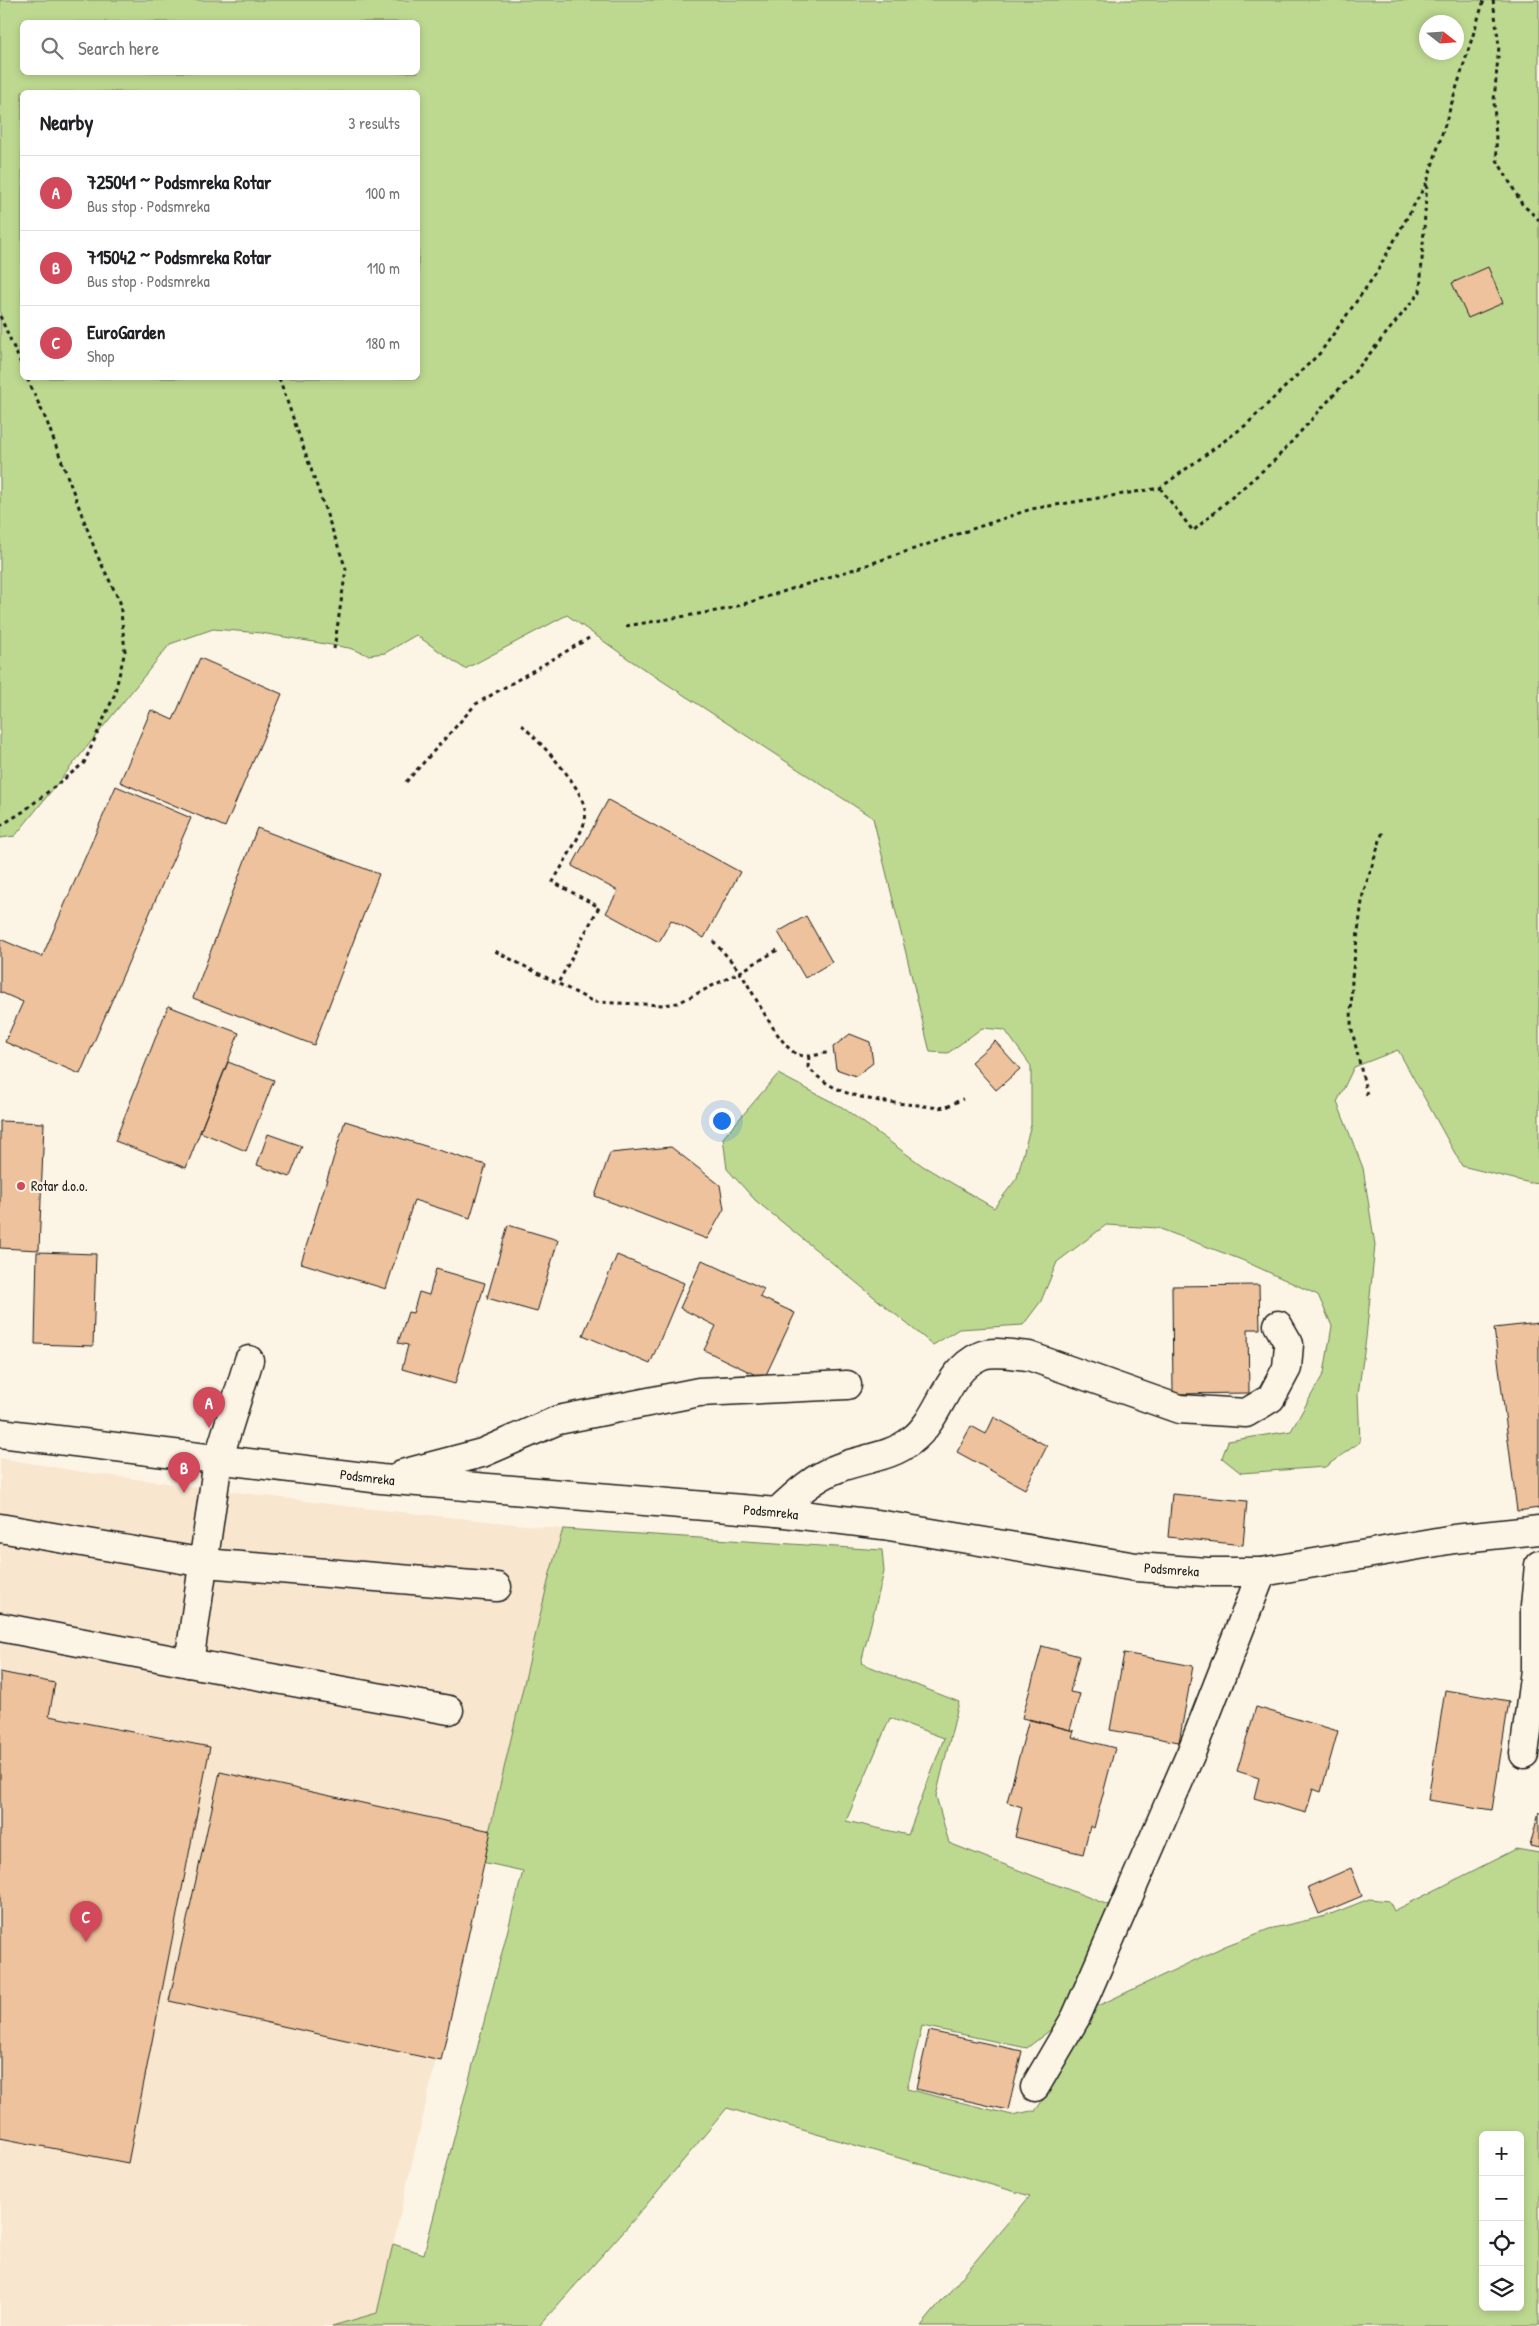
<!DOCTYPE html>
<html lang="en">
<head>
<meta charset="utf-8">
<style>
  body { margin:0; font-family:"Patrick Hand",sans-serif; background:#f6f6f6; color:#202124 }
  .controls { position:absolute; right:15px; bottom:15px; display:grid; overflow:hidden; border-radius:8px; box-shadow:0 2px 8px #0003 }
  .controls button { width:45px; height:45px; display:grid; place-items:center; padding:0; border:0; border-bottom:1px solid #e0e0e0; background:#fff; color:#202124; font:25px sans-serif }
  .compass { position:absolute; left:1419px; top:15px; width:45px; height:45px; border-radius:50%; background:#fff; box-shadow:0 2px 8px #0003; rotate:107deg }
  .you { position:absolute; left:721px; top:1120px; width:18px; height:18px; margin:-12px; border:4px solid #fff; border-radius:50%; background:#1a73e8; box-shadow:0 0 0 8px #1a73e833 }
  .badge { display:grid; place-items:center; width:32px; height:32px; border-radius:50%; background:#d1495b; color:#fff; font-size:16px; font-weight:700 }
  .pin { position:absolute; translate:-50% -41px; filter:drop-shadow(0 1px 2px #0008) }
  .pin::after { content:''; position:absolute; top:26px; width:18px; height:15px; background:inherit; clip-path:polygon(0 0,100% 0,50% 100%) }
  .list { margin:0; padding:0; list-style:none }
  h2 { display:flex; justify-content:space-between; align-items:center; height:65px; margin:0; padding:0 20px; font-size:21px }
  h2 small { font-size:16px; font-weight:400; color:#757577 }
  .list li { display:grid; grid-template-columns:32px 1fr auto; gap:15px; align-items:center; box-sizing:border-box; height:75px; padding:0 20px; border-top:1px solid #e0e0e0 }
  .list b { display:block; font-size:19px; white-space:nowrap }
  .list p { margin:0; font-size:16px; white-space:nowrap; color:#757577 }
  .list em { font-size:16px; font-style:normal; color:#757577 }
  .icon { flex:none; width:28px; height:28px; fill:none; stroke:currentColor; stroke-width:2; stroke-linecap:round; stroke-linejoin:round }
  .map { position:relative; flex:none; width:1539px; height:2326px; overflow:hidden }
  .search { position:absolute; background:#fff; box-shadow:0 2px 8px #0003; left:20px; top:20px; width:400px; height:55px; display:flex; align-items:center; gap:12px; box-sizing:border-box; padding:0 18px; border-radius:8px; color:#757577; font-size:19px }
  .panel { position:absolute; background:#fff; box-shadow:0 2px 8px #0003; left:20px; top:90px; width:400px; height:290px; border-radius:8px }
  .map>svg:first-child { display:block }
  .built { fill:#f8e6cf }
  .green { fill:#bdd990; stroke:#6c7a56; fill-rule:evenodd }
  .building { fill:#edc29c; stroke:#1c1c1c }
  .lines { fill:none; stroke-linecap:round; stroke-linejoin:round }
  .minor-casing { stroke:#1c1c1c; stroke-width:31 }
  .path { stroke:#1c1c1c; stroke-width:3; stroke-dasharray:4 4; stroke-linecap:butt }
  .minor { stroke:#fcf5e5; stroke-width:28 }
  .poi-dot { fill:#d1495b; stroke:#fcf5e5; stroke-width:2 }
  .labels { text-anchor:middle; stroke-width:4.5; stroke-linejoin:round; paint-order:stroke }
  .poi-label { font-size:14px; fill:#1c1c1c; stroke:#fcf5e5; text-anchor:start }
  .street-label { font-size:14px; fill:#1c1c1c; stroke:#fcf5e5 }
</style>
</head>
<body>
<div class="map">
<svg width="1539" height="2326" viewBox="0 0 1539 2326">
  <rect width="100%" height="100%" fill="#fcf5e5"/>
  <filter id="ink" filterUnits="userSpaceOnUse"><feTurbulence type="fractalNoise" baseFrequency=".02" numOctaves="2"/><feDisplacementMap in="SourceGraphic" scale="10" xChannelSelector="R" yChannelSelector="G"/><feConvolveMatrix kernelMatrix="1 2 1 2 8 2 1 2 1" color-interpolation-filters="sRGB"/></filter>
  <g filter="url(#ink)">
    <path class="built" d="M 0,1458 L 83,1472 L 344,1506 L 563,1529 L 550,1573 L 377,2313 L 332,2326 L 0,2326 Z"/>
    <path class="green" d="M 0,0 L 1539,0 L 1539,1182 L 1530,1183 L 1462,1166 L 1398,1050 L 1354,1067 L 1337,1102 L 1363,1168 L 1375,1245 L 1366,1338 L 1358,1394 L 1360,1442 L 1325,1467 L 1241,1473 L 1222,1458 L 1228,1441 L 1291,1431 L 1324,1373 L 1332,1326 L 1318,1295 L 1242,1260 L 1158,1228 L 1106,1225 L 1057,1262 L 1041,1301 L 1023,1325 L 959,1329 L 933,1345 L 755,1200 L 727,1169 L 723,1138 L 778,1074 L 842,1107 L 923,1166 L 994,1208 L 1017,1178 L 1031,1124 L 1031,1066 L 1005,1030 L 982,1028 L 948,1053 L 930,1052 L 873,818 L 630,660 L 567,615 L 465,669 L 416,635 L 385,653 L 368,655 L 349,648 L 261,633 L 213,629 L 170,644 L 15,836 L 0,838 ZM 22,22 L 418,22 L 418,72 L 22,72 ZM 1426,22 L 1456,22 L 1456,52 L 1426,52 ZM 22,92 L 418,92 L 418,378 L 22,378 Z
      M 563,1529 L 882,1550 L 884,1572 L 861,1663 L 959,1702 L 936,1796 L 949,1843 L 1116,1908 L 1063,2020 L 1027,2048 L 922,2026 L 907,2089 L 1012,2115 L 1036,2110 L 1051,2088 L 1061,2054 L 1089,2010 L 1225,1946 L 1269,1929 L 1326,1916 L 1369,1899 L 1389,1901 L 1394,1911 L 1516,1849 L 1539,1853 L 1539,2326 L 921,2326 L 1030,2196 L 727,2108 L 637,2216 L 539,2326 L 332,2326 L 377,2313 L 393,2244 L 424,2254 L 523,1871 L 482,1862 L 550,1573 ZM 890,1718 L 944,1738 L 908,1835 L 846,1821 ZM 1483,2135 L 1520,2135 L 1520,2307 L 1483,2307 Z"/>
    <path class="building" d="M 1488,267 L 1503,303 L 1468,318 L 1452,283 Z
      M 200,658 L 282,694 L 225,827 L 120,782 L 151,710 L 173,720 Z
      M 116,786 L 191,818 L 80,1074 L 5,1042 L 23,1002 L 0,992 L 0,939 L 42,957 Z
      M 608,800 L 740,872 L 704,938 L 671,920 L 659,942 L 606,913 L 618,891 L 572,866 Z
      M 257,828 L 379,874 L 314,1045 L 193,998 Z
      M 806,916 L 832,962 L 805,978 L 778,932 Z
      M 168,1006 L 239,1033 L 186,1168 L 115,1141 Z
      M 850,1034 L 870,1042 L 873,1063 L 856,1076 L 836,1069 L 833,1047 Z
      M 995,1041 L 1020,1069 L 996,1090 L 971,1062 Z
      M 228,1062 L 274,1080 L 246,1151 L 200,1132 Z
      M 0,1121 L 44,1123 L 39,1250 L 0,1248 Z
      M 345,1121 L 486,1165 L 470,1218 L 414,1200 L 386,1289 L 301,1263 Z
      M 268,1134 L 302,1146 L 290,1177 L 257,1165 Z
      M 671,1147 L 720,1185 L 724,1209 L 707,1239 L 595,1196 L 610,1153 Z
      M 508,1225 L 558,1240 L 537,1312 L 487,1298 Z
      M 37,1252 L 96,1254 L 93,1346 L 35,1344 Z
      M 617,1255 L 684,1283 L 650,1364 L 583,1335 Z
      M 702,1260 L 764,1289 L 760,1297 L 795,1313 L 764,1379 L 704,1350 L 716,1326 L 680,1308 Z
      M 436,1269 L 485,1283 L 455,1384 L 402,1369 L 408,1345 L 398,1343 L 408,1312 L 413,1313 L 419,1292 L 429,1295 Z
      M 1259,1285 L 1260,1329 L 1248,1329 L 1249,1393 L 1173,1394 L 1172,1286 Z
      M 1539,1323 L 1539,1508 L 1517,1511 L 1494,1328 Z
      M 994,1417 L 1047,1446 L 1025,1489 L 957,1452 L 971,1426 L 986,1434 Z
      M 1172,1494 L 1247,1501 L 1243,1545 L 1168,1537 Z
      M 1042,1646 L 1079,1656 L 1070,1692 L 1080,1694 L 1070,1730 L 1022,1718 Z
      M 1124,1653 L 1193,1666 L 1179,1742 L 1110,1730 Z
      M 0,1672 L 55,1683 L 49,1716 L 210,1747 L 128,2163 L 0,2138 Z
      M 1445,1690 L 1509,1701 L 1492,1810 L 1428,1800 Z
      M 1256,1707 L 1338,1731 L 1321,1792 L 1313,1789 L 1306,1813 L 1254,1798 L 1259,1778 L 1237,1771 Z
      M 1029,1719 L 1074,1731 L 1072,1737 L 1115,1748 L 1094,1828 L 1090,1826 L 1083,1854 L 1015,1837 L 1022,1807 L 1007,1802 Z
      M 220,1772 L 491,1831 L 441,2061 L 169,2001 Z
      M 1539,1812 L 1539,1848 L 1530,1846 Z
      M 1351,1868 L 1362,1896 L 1319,1914 L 1308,1887 Z
      M 929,2031 L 1022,2051 L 1008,2110 L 916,2089 Z"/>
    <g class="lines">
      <defs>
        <g id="minor">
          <path id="s1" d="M 0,1433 L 381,1479 L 777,1512 L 883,1525 L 1136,1567 L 1207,1572 L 1262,1572 L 1454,1539 L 1539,1530"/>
          <path d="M 402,1474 L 482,1453 L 558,1420 L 699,1392 L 847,1385"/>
          <path d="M 777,1512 C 796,1494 815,1476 841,1467 C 865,1458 891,1457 912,1440 C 941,1418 945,1372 980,1356 C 993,1350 1014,1355 1029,1356 L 1179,1409 L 1246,1413 L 1271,1398 L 1287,1368 L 1289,1344 L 1278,1325"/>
          <path d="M 0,1528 L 205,1563 L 497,1587"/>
          <path d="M 0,1627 L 189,1663 L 218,1460 L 249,1360"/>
          <path d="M 189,1663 L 449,1710"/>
          <path d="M 1524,1754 L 1535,1670 L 1535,1606 L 1539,1565"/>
          <path d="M 1035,2087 L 1076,2017 L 1191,1753 L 1262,1572"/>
        </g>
      </defs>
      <use href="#minor" class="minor-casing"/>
      <path class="path" d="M 1493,0 L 1499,46 L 1494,101 L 1497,160 L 1522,204 L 1539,220
        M 0,316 L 22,366
        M 279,378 L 346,569 L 334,649
        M 1160,488 L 1193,531 L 1276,459 L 1358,368 L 1420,292 L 1427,182 L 1484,0
        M 626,626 L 728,609 L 861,567 L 1031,509 L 1160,488 L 1246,425 L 1320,353 L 1375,275 L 1427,182
        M 522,725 C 541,744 591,792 585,820 C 583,832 560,869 553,882 L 599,907 L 557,985
        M 406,782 L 476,704 L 589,638
        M 0,826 L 24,811 L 84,763 L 114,696 L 125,651 L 120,602 L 97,555 L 47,422 L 27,378
        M 713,941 C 723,952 733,962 741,974 C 753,991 780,1049 799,1055 C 809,1058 820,1054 830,1052
        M 495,951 L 594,1002 L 664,1005 L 678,1003 L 740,972 L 779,949
        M 809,1056 L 808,1067 C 835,1098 879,1102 918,1105 C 926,1106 937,1109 945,1107 C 951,1106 957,1101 963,1099
        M 1367,1095 L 1351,1026 L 1352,977 L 1363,894 L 1383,831"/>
      <use href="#minor" class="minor"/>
    </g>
  </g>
  <circle class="poi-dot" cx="21" cy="1186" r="5"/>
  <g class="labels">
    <g class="poi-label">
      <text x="31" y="1191">Rotar d.o.o.</text>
    </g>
    <g class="street-label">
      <text dy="5" stroke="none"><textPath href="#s1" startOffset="370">Podsmreka</textPath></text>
      <text dy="5" stroke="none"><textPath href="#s1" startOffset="775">Podsmreka</textPath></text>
      <text dy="5" stroke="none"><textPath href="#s1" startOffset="1180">Podsmreka</textPath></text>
    </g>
  </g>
</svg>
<div class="controls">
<button>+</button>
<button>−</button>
<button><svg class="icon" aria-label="locate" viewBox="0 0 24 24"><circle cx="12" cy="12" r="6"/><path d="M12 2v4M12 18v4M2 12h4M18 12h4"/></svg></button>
<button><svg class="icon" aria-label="layers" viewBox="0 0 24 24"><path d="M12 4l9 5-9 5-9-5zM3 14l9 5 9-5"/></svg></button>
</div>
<svg class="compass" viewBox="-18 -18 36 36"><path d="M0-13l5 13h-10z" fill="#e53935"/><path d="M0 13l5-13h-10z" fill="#757577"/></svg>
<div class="you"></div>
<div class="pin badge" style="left:209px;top:1428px">A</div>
<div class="pin badge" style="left:184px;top:1493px">B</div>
<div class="pin badge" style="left:86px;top:1942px">C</div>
<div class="search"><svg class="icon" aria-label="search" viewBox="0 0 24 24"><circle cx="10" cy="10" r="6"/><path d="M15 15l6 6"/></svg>Search here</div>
<section class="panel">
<h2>Nearby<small>3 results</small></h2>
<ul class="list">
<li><span class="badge">A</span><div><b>725041 ~ Podsmreka Rotar</b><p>Bus stop · Podsmreka</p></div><em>100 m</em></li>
<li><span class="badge">B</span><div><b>715042 ~ Podsmreka Rotar</b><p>Bus stop · Podsmreka</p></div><em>110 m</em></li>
<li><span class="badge">C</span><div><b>EuroGarden</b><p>Shop</p></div><em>180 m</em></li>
</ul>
</section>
</div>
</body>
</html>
